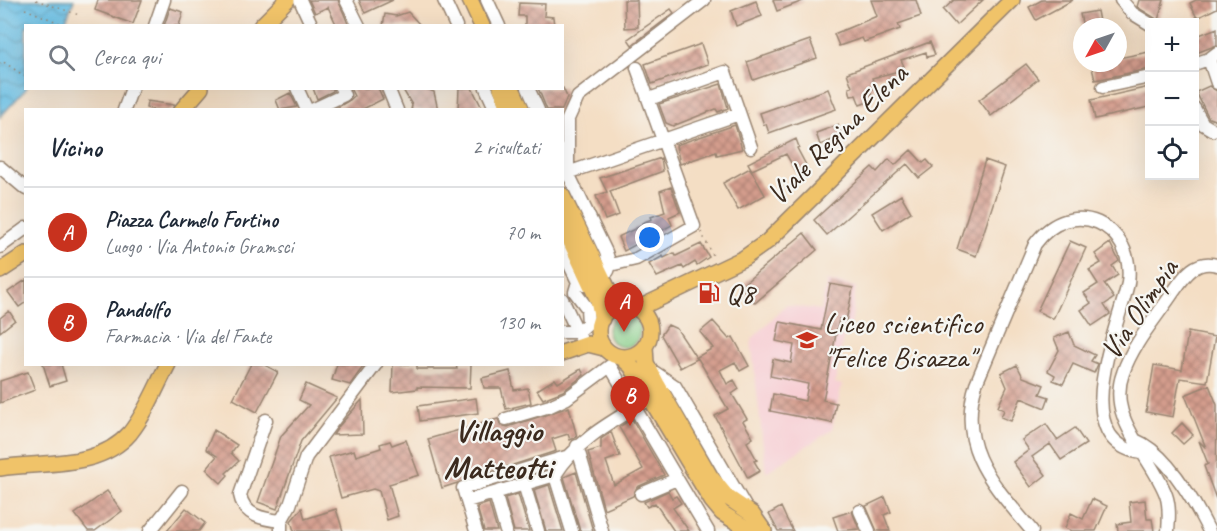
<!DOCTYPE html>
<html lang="it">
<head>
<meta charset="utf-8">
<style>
  body { margin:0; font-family:Caveat,sans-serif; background:#f6f6f7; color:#1f2937 }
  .controls { position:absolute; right:18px; top:18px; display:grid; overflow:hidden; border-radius:0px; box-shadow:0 6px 24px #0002 }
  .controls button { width:54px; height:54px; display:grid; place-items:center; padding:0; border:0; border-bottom:2px solid #e0e1e3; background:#fff; color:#1f2937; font:30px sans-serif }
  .compass { position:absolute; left:1073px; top:18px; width:54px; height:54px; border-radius:50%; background:#fff; box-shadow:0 6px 24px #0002; rotate:230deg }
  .you { position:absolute; left:650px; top:238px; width:21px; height:21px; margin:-15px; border:4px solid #fff; border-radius:50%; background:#1a73e8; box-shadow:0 0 0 9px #1a73e833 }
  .badge { display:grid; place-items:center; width:39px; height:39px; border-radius:50%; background:#c8321e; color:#fff; font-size:20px; font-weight:700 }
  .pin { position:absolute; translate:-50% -50px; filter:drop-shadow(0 2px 3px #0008) }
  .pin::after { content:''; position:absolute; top:32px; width:21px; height:18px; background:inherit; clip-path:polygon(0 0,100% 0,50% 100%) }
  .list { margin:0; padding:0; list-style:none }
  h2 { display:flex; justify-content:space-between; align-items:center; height:78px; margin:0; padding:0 24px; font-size:26px }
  h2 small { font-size:20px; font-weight:400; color:#747a83 }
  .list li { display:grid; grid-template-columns:39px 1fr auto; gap:18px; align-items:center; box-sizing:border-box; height:90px; padding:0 24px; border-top:2px solid #e0e1e3 }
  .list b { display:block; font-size:22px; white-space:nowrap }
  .list p { margin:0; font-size:20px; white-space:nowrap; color:#747a83 }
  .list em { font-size:20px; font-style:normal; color:#747a83 }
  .icon { flex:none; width:33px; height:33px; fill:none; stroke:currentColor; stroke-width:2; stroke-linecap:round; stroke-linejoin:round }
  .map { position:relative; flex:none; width:1217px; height:531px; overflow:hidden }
  .search { position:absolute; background:#fff; box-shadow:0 6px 24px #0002; left:24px; top:24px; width:540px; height:66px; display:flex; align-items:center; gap:15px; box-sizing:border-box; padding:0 21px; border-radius:0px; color:#747a83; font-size:22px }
  .panel { position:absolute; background:#fff; box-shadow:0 6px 24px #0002; left:24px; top:108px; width:540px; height:258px; border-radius:0px }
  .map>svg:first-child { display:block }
  .built { fill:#f7cfd4 }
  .grass { fill:#89ce89; stroke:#627c54; stroke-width:1.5 }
  .water { fill:url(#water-waves); stroke:#507380; stroke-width:1.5 }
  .building { fill:url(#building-cross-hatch) }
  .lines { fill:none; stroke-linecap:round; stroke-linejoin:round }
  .minor-casing { stroke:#988471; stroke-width:15 }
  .major-casing { stroke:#988471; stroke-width:18 }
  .path { stroke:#988471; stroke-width:1.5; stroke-dasharray:1.5 4.5; stroke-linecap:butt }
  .minor { stroke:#fff; stroke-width:12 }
  .major { stroke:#f0c369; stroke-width:15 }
  .labels { text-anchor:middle; stroke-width:4.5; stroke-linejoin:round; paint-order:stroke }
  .street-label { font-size:30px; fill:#3b2a1e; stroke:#f6f6f2 }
  .poi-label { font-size:30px; fill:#3b2a1e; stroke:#f6f6f2; text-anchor:start }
  .neighbourhood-label { font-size:32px; font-weight:bold; fill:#3b2a1e; stroke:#f6f6f2 }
</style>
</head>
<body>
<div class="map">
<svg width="1217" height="531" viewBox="0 0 1217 531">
  <defs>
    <pattern id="water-waves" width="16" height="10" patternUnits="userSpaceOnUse" patternTransform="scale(1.5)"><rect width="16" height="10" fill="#65bce2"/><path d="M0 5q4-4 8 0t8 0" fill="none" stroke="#5499b7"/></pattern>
    <pattern id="building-cross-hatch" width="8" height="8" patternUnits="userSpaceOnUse" patternTransform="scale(1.5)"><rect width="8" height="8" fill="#d49d8d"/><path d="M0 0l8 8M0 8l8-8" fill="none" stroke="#ad8073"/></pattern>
  </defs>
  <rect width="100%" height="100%" fill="#f6f6f2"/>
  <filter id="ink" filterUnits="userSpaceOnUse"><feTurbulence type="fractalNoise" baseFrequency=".0167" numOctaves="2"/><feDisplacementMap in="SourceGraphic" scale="12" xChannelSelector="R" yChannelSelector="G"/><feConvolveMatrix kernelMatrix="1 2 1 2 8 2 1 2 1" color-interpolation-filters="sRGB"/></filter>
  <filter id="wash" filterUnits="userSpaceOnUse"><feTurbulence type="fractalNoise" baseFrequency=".008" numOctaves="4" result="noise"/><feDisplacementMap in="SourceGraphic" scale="24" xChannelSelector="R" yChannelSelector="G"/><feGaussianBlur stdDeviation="1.35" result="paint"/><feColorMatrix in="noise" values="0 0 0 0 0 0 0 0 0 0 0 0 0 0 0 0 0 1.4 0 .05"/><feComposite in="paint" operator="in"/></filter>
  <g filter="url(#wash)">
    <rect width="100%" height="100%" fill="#f4dec4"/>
    <path class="built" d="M 827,281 L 856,287 L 851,328 L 845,328 L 835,383 L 842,385 L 832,430 L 766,472 L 751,340 L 786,305 L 821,310 Z"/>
    <path class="grass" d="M608 331a16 16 0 1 1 32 0a16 16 0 1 1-32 0Z"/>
    <path class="water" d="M 0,0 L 74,0 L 64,25 L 26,26 L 26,89 L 0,117 Z"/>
    <g id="blocks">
      <path class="building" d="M 98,0 L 142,0 L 133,24 L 95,10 Z
        M 309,0 L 338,0 L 349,26 L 337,26 L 328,7 L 315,13 Z
        M 359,0 L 393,0 L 365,13 Z
        M 624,0 L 637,0 L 638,27 L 625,28 Z
        M 773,0 L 803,0 L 803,1 L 777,11 Z
        M 871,0 L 916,0 L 921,16 L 898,24 L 900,29 L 864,42 L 862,38 L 839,46 L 834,34 L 877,16 Z
        M 954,0 L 983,0 L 956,25 L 943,10 Z
        M 1042,0 L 1073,0 L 1036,20 L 1029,7 Z
        M 1139,0 L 1164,0 L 1158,20 L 1137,7 Z
        M 1196,0 L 1217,0 L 1217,8 L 1197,18 L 1190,3 Z
        M 756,1 L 762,16 L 736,26 L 731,11 Z
        M 519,3 L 545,4 L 544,16 L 553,17 L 554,26 L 525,26 L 525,16 L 518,16 Z
        M 170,8 L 183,12 L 179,26 L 164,26 Z
        M 671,9 L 674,13 L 632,45 L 628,39 Z
        M 1097,11 L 1100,27 L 1083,27 L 1080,14 Z
        M 408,12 L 421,26 L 383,26 L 385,14 L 396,16 Z
        M 1217,28 L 1217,45 L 1194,54 L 1194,37 Z
        M 810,40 L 817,58 L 753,80 L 747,62 Z
        M 930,42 L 935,55 L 927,57 L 926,52 L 901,60 L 904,66 L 898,68 L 899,71 L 872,78 L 875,88 L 870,90 L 873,100 L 860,105 L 856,95 L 851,96 L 849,88 L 852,87 L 847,73 Z
        M 701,44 L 708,64 L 652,84 L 645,64 Z
        M 1149,52 L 1149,69 L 1095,80 L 1091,64 L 1118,63 L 1118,58 Z
        M 1026,64 L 1038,79 L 991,116 L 979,100 Z
        M 721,84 L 728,108 L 718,112 L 716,109 L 673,126 L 666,123 L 659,104 Z
        M 1209,86 L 1217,91 L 1217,121 L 1209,118 L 1196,92 Z
        M 1149,87 L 1149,107 L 1095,119 L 1091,100 Z
        M 313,88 L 333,88 L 333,91 L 317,99 Z
        M 350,88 L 378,88 L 383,99 L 361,110 L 333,110 L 350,100 L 354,96 Z
        M 402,88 L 425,88 L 434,92 L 438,110 L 411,110 L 412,105 Z
        M 459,88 L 472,88 L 483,110 L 458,110 Z
        M 538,88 L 563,88 L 567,97 L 562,110 L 547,110 Z
        M 828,89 L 836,109 L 769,133 L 766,124 L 764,125 L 760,113 Z
        M 290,93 L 297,107 L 280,110 L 276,100 Z
        M 147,101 L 174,105 L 172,110 L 154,110 L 146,108 Z
        M 735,125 L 742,149 L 717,155 L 716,152 L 680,164 L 676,145 Z
        M 838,125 L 842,136 L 820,145 L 816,133 Z
        M 796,139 L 799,147 L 797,148 L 807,167 L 797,173 L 786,154 L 752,170 L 748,163 Z
        M 911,150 L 923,163 L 927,160 L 933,167 L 919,178 L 907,164 L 827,235 L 814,220 L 872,167 L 877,172 L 889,159 L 895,165 Z
        M 661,158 L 663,171 L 610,191 L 619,215 L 605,220 L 596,196 L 607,192 L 600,178 Z
        M 985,160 L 1005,167 L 976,256 L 957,249 Z
        M 750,168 L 765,195 L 738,210 L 723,183 Z
        M 671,187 L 680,212 L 669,217 L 672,225 L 624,251 L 618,237 L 643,225 L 642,223 L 652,219 L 651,217 L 665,212 L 660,191 Z
        M 901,195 L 911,212 L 883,230 L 872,213 Z
        M 804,233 L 817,250 L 755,303 L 741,286 Z
        M 1070,241 L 1086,248 L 1053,319 L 1037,311 Z
        M 1110,243 L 1119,261 L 1112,266 L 1118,275 L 1104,284 L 1114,298 L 1104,305 L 1110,314 L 1092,326 L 1081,310 L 1091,303 L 1084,293 L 1098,284 L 1089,270 L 1101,263 L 1095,254 Z
        M 701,244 L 709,257 L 697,265 L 695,262 L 684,269 L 682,266 L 657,277 L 649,264 L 663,256 L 664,258 L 674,253 L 676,256 Z
        M 26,280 L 26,302 L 19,307 L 8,292 Z
        M 830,284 L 853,288 L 846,321 L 839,319 L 823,400 L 836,403 L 832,423 L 770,411 L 773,394 L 805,401 L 808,384 L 770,376 L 773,359 L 791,363 L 794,345 L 776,341 L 780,322 L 821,330 Z
        M 9,311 L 15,320 L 0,332 L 0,318 Z
        M 713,321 L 729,339 L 733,337 L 749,366 L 740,371 L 735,362 L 720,370 L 727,384 L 734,380 L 739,389 L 732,394 L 747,419 L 743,421 L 753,438 L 747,442 L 757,460 L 754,461 L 760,471 L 748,478 L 715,416 L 728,409 L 697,357 L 713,348 L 700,332 Z
        M 668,325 L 677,329 L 697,359 L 680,368 L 661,335 Z
        M 1069,332 L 1074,345 L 1095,355 L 1091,361 L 1098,364 L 1094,373 L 1073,364 L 1063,384 L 1053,380 L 1055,375 L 1048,371 L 1059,350 L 1054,338 Z
        M 1188,332 L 1215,337 L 1207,382 L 1180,378 L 1173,417 L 1146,412 L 1154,365 L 1182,370 Z
        M 43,364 L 61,364 L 66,381 L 50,386 Z
        M 251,364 L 263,364 L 278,372 L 257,412 L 233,399 Z
        M 337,364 L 365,364 L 350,385 L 332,380 Z
        M 393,364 L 417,364 L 417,369 L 457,369 L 456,364 L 471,364 L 470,388 L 417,387 L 417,389 L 392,392 Z
        M 1017,365 L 1023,377 L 1044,385 L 1040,394 L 1049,397 L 1045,408 L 1021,398 L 1011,421 L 1001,417 L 1004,410 L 998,407 L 1007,387 L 1001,373 Z
        M 581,369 L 584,375 L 563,391 L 543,399 L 537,390 L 555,379 L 558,383 Z
        M 510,371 L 514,390 L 528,388 L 531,403 L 506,409 L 501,388 L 484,388 L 482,378 Z
        M 28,372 L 35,390 L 0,403 L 0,381 Z
        M 306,384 L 337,398 L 301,441 L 277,509 L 258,502 L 281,436 L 309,405 L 299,400 Z
        M 1209,385 L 1217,405 L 1216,499 L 1204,466 L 1208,464 L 1199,441 L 1206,448 L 1185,395 Z
        M 476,398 L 478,413 L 420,421 L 418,406 Z
        M 362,400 L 363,434 L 333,435 L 339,426 Z
        M 569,407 L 577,437 L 570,440 L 568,434 L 552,439 L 556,451 L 442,488 L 428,439 L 498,419 L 501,425 L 508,427 Z
        M 632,419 L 664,475 L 637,487 L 633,496 L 604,509 L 588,452 L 601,448 L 601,439 L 611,432 L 620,456 L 606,461 L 614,485 L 643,469 L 619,427 Z
        M 1182,423 L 1193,435 L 1183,444 L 1172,433 Z
        M 1046,424 L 1057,440 L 1075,428 L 1086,444 L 1061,460 L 1050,444 L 1032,457 L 1046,475 L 1031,487 L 1013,462 L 1029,450 L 1022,440 Z
        M 214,430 L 237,445 L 231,453 L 239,461 L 226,473 L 228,475 L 221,483 L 206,469 L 217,456 L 206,449 Z
        M 406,440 L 419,475 L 389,484 L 398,516 L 387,520 L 379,491 L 373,489 L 341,498 L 329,457 L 354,450 L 356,456 L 381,448 L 380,444 L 390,441 L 392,445 Z
        M 576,472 L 593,531 L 580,531 L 564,477 Z
        M 549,485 L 563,531 L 546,531 L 534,490 Z
        M 107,491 L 122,511 L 95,531 L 88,531 L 75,514 Z
        M 668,491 L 672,498 L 676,496 L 681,503 L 673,508 L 689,531 L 674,531 L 655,503 L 647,507 L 644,502 Z
        M 518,494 L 529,531 L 514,531 L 505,498 Z
        M 885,497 L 891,512 L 884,515 L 890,531 L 877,531 L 866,506 Z
        M 1092,499 L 1107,506 L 1096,531 L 1071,531 L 1065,528 L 1071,513 L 1083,519 Z
        M 1145,500 L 1147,519 L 1152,519 L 1154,531 L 1118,531 L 1117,524 L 1131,522 L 1129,502 Z
        M 489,503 L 497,531 L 484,531 L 477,507 Z
        M 781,507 L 786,518 L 793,531 L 778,531 L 769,514 Z
        M 186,508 L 205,523 L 199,531 L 167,531 Z
        M 302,508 L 305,519 L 336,509 L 343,531 L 294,531 L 291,521 Z
        M 852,511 L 859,529 L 838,531 L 833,517 Z"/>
    </g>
  </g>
  <g filter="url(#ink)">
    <use href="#blocks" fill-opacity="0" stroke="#988471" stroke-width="1.5"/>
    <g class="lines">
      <defs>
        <path id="minor" d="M 300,0 L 312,26
          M 346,0 L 359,26
          M 444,0 L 456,26
          M 487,0 L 499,26
          M 1121,0 L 1132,13 L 1150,24
          M 155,26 L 164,0
          M 1217,53 L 1209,59 L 1217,83
          M 1194,64 L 1209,59
          M 1103,87 L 1150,77
          M 297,88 L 307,110
          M 388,88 L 397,110
          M 486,88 L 496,110
          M 528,88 L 538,110
          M 649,99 L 725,72 L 751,147
          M 1194,108 L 1203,124 L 1213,130 L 1217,129
          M 124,110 L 132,88
          M 312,110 L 344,95 L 341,88
          M 0,167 L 26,189
          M 565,167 L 606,252 L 610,265 L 608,271
          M 568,173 L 568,119 L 578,97 L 704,0
          M 562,175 L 739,114
          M 0,247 L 26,228
          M 562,249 L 578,282 L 585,285
          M 610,265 L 636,259 L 694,226 L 637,68
          M 562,299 L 580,337
          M 562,332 L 578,332 L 588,323 L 587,308 L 575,292 L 578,282
          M 651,370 L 675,386 L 746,508
          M 506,419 L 550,406 L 567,398 L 610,366 L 708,531
          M 266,420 L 240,495 C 244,516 263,519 281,521
          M 1135,440 C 1167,453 1194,501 1209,531
          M 577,446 L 602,531
          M 553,469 L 572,531
          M 524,484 L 538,531
          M 495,493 L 506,531
          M 641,494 L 677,479
          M 467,501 L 555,475 C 578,438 615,420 651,398
          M 860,511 L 869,531
          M 150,531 L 182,491
          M 281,531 L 281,521 L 290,505 L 306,457 L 376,364
          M 476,531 L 463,488 L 566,457
          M 1032,531 C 994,485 956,449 976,384 L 1035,244 C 1071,194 1136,224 1128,283 C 1118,328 1066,442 1142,453
          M 1168,531 C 1169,519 1170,506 1166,495 C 1151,455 1106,419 1123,373 C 1133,343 1157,317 1174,291 C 1185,275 1196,259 1217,265"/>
        <path id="major" d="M 470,0 L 482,26
          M 261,26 L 287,0
          M 501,88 L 510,110
          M 512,88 L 522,110
          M 182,110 L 201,88
          M 562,195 L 608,289 L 621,306
          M 562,223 L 598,300 L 602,319
          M 0,271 L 26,254
          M598 331a26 26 0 1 1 52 0a26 26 0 1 1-52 0Z
          M 637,309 L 744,258 L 768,241 L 1012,0
          M 645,346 L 646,363 L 657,384 L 710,476 L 727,497 L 752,514 L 764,531
          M 562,353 L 588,344 L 604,348
          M 622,358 L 631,366 L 712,501 L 722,513 L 751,531
          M 0,468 C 43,461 98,470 130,433 C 146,413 156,387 168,364"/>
      </defs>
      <use href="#minor" class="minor-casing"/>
      <use href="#major" class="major-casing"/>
      <path class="path" d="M 36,0 L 79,15
        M 25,9 L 67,26
        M 0,64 L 2,61 L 26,77
        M 701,232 L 714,257"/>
      <use href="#minor" class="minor"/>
      <use href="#major" class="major"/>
    </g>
  </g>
  <defs>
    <symbol id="fuel-bare" viewBox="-9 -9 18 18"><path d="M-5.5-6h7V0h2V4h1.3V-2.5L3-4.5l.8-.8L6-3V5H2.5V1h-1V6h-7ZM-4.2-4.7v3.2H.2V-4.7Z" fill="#c8321e" stroke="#f6f6f2" stroke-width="2.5" paint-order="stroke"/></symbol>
    <symbol id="school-bare" viewBox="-9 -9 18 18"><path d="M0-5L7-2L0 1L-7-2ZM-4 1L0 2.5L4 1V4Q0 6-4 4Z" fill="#c8321e" stroke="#f6f6f2" stroke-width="2.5" paint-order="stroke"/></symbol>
  </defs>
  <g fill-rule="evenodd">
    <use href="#fuel-bare" x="694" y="278" width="30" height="30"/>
    <use href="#school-bare" x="792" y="325" width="30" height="30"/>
  </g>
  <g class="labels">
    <g class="street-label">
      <text transform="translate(837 134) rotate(-45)" y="10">Viale Regina Elena</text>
      <text transform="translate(1139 309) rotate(-56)" y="10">Via Olimpia</text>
    </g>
    <g class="poi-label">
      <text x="726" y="303">Q8</text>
      <text x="824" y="333">Liceo scientifico<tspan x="824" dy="34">"Felice Bisazza"</tspan></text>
    </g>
    <g class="neighbourhood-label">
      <text x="498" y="441">Villaggio<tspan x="498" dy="37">Matteotti</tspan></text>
    </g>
  </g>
</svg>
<div class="controls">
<button>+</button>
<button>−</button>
<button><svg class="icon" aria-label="locate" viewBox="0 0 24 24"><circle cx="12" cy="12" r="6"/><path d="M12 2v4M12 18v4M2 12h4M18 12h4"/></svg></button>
</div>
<svg class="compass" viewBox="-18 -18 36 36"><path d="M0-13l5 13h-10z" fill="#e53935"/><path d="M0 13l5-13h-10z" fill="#747a83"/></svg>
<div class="you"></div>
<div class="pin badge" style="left:624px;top:332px">A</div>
<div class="pin badge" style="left:630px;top:426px">B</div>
<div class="search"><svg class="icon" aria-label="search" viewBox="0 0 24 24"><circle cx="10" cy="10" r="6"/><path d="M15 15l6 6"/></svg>Cerca qui</div>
<section class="panel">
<h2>Vicino<small>2 risultati</small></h2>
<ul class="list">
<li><span class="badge">A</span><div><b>Piazza Carmelo Fortino</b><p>Luogo · Via Antonio Gramsci</p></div><em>70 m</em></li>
<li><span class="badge">B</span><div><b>Pandolfo</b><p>Farmacia · Via del Fante</p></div><em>130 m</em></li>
</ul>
</section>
</div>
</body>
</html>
